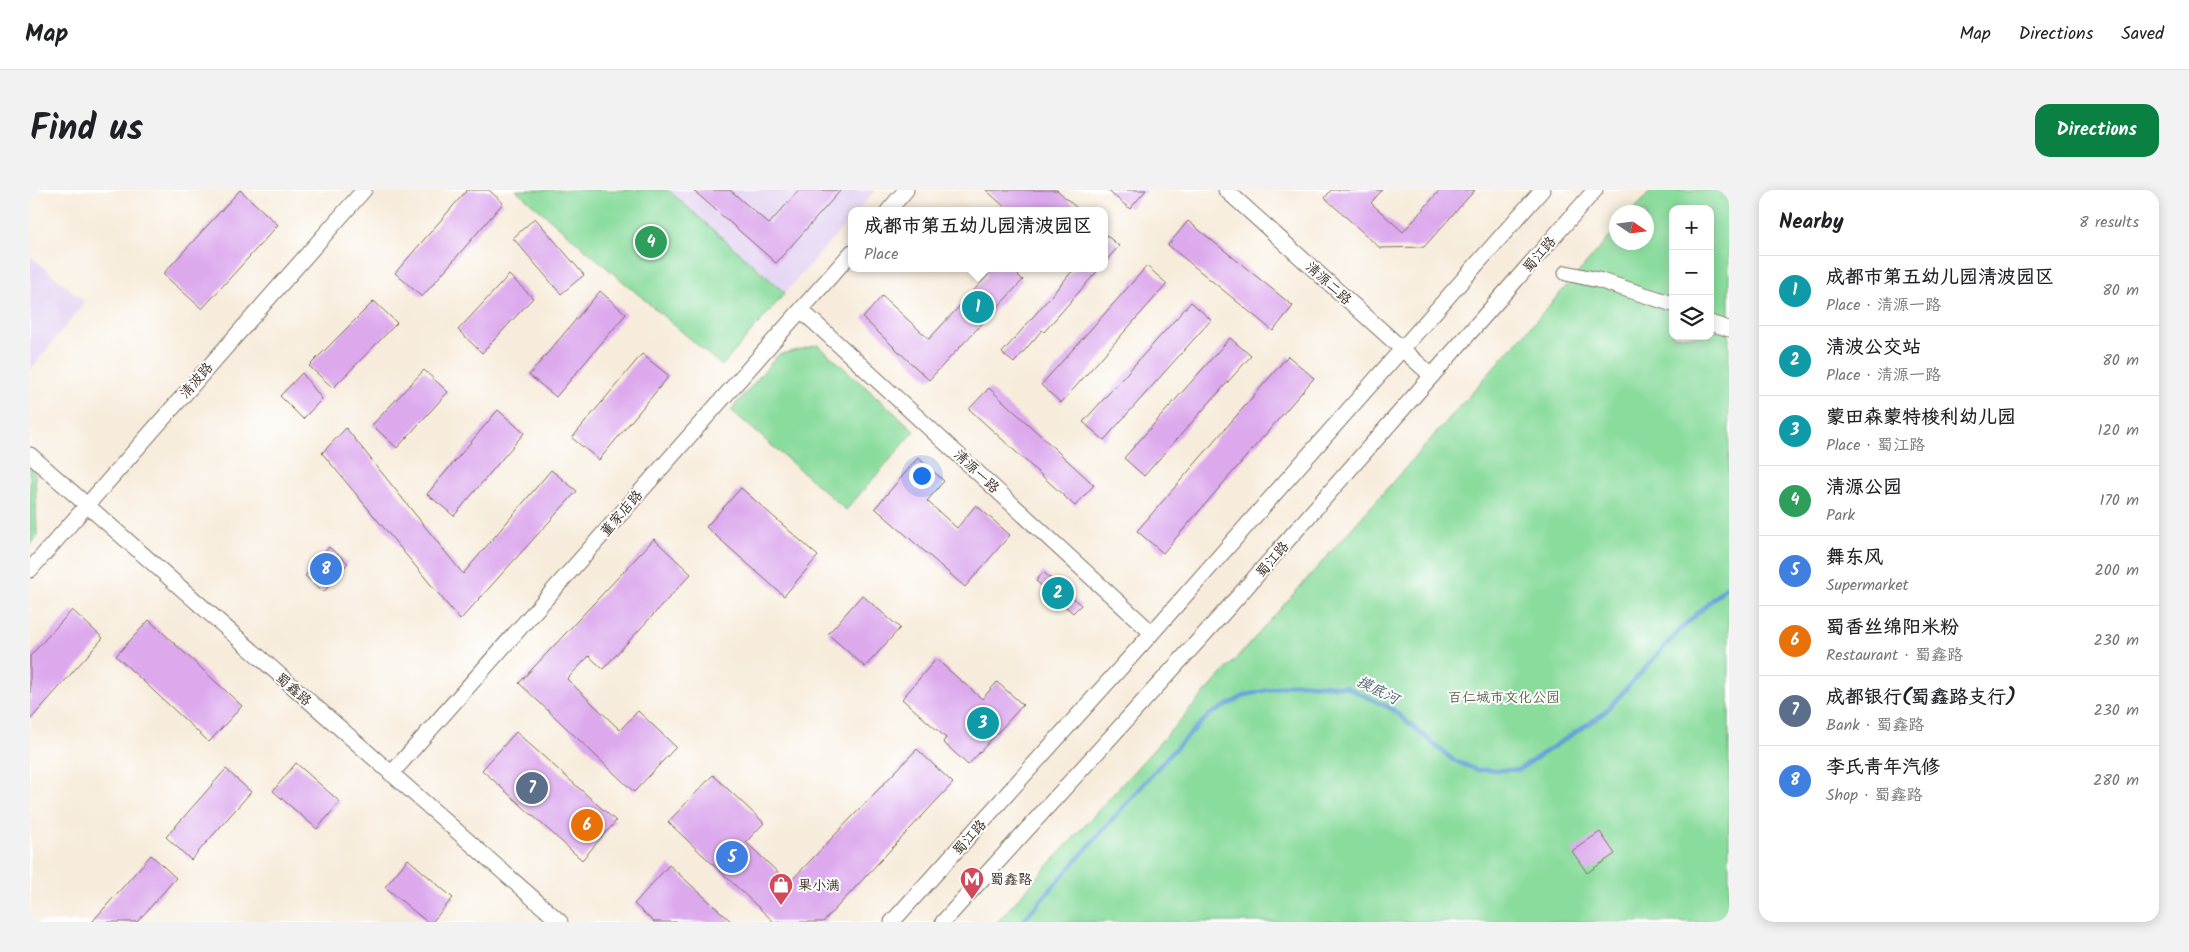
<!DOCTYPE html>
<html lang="en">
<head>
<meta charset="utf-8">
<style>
  body { margin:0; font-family:Kalam,"LXGW WenKai TC",sans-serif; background:#f2f2f2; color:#202124 }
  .controls { position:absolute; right:15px; top:15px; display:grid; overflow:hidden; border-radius:10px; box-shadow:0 2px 12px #0003 }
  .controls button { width:45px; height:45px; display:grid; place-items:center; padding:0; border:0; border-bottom:1px solid #e0e0e0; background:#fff; color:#202124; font:25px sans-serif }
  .compass { position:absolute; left:1579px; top:15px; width:45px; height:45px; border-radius:50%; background:#fff; box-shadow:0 2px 12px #0003; rotate:103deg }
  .you { position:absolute; left:891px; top:285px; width:18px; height:18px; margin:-12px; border:4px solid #fff; border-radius:50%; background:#1a73e8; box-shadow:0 0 0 8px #1a73e833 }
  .badge { display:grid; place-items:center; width:32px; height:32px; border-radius:50%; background:#0b8043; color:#fff; font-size:16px; font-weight:700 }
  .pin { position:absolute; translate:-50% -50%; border:2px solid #fff; box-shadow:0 1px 5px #0006 }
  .popup { position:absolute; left:818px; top:17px; width:260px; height:65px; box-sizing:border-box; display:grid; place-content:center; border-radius:10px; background:#fff; filter:drop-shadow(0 1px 4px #0005); font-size:16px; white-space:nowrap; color:#757577 }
  .popup b { font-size:19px; color:#202124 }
  .popup::after { content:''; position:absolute; left:50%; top:100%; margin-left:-10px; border:10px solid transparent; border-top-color:#fff }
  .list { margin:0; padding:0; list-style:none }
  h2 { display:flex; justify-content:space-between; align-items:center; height:65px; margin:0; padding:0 20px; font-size:21px }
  h2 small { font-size:16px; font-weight:400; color:#757577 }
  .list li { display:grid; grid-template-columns:32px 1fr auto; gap:15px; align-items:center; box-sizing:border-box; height:70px; padding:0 20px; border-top:1px solid #e0e0e0 }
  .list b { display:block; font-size:19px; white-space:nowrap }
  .list p { margin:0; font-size:16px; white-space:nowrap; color:#757577 }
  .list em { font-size:16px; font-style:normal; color:#757577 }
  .icon { flex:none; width:28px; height:28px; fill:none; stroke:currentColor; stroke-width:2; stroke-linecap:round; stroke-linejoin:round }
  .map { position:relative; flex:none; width:1699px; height:732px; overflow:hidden; border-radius:15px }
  header { display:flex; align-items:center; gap:30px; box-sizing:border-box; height:70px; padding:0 25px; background:#fff; border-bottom:1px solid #e0e0e0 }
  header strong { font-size:24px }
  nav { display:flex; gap:28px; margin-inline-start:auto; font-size:18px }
  .intro { display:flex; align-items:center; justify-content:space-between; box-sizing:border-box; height:120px; padding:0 30px }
  h1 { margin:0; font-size:35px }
  .button { padding:12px 22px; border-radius:15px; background:#0b8043; color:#fff; font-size:18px; font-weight:700 }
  main { display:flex; gap:30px; padding:0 30px }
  aside { flex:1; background:#fff; border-radius:15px; box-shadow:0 2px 12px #0003 }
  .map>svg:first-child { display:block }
  .built { fill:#e3d3f2 }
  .green { fill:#8adc9d; stroke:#62835e; fill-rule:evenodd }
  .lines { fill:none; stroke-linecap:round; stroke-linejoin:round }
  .stream { stroke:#63a1d5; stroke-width:4.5 }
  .building { fill:#dca9ed }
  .minor-casing { stroke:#7d6e60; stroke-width:17 }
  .minor { stroke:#fff; stroke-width:15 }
  .labels { text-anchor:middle; stroke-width:4; stroke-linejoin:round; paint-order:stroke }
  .street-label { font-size:14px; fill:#3b2a1e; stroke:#fff }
  .park-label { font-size:14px; fill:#535f44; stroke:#fff }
  .poi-label { font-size:14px; fill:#3b2a1e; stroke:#fff; text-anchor:start }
  .water-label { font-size:15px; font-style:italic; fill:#4d6070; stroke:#fff }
</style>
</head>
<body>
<header>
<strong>Map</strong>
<nav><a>Map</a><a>Directions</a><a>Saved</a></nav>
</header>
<div class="intro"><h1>Find us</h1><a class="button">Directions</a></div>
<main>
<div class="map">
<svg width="1699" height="732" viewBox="0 0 1699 732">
  <rect width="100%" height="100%" fill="#fff"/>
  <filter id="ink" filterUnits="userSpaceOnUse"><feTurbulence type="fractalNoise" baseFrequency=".02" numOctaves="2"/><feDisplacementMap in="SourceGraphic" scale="10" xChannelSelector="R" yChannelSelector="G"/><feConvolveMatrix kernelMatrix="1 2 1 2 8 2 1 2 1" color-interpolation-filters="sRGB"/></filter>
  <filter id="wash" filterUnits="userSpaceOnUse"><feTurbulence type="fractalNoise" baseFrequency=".0096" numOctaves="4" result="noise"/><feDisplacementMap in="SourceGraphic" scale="20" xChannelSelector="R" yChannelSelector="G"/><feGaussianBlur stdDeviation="1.12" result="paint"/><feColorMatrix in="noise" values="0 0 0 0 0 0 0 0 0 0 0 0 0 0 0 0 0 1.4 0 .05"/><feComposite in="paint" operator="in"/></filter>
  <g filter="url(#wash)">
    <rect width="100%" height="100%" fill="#f7ecdb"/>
    <path class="built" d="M 638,0 L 845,0 L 827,21 L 822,21 L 822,27 L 755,103 Z
      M 0,66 L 55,112 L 0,180 Z"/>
    <path class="green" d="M 486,0 L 638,0 L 755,103 L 692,176 Z
      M 1622,0 L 1699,0 L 1699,732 L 967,732 L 1213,461 L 1586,40 L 1586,52 L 1616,52 L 1616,22 L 1602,22 ZM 1643,19 L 1680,19 L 1680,146 L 1643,146 Z
      M 788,155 L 885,241 L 816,320 L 701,220 L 748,165 Z
      M 0,276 L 5,280 L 7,346 L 0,354 Z"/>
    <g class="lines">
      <path class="stream" d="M 992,732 L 1140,564 L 1179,525 L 1216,505 L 1267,493 L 1316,497 L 1362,519 L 1423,570 L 1447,580 L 1488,580 L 1573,524 L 1651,439 L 1699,394"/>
    </g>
    <g id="blocks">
      <path class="building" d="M 210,0 L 248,35 L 172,119 L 133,84 Z
        M 437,0 L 459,0 L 473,13 L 392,107 L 365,83 Z
        M 663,0 L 700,0 L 739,34 L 769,0 L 811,0 L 746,73 Z
        M 956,0 L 1027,0 L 1050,21 L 979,21 Z
        M 1077,0 L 1116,0 L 1100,19 Z
        M 1301,0 L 1352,0 L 1341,13 L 1373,42 L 1410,0 L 1445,0 L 1394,57 L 1350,58 L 1295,8 Z
        M 505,28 L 554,85 L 531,104 L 483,48 Z
        M 1158,31 L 1263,116 L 1243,141 L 1138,55 Z
        M 1074,43 L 1089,56 L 1074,73 Z
        M 1117,76 L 1137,94 L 1031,213 L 1011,195 Z
        M 951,78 L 981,78 L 993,90 L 899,190 L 833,128 L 852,106 L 899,149 L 958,85 Z
        M 1045,78 L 1070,78 L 1014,142 L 1012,140 L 984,173 L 972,163 Z
        M 479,85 L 503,108 L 452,163 L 428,140 Z
        M 570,101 L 596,124 L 526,207 L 499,185 Z
        M 344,111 L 367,133 L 303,198 L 279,176 Z
        M 1161,112 L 1181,130 L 1074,250 L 1053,232 Z
        M 1200,148 L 1221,166 L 1114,286 L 1094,268 Z
        M 612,164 L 639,186 L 569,270 L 542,248 Z
        M 1258,166 L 1284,188 L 1133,363 L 1107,341 Z
        M 394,180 L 418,202 L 367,258 L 342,235 Z
        M 272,183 L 292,209 L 273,229 L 250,206 Z
        M 959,198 L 1064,295 L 1045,316 L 939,219 Z
        M 468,220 L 494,243 L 424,326 L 397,304 Z
        M 316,238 L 433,384 L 521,280 L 547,301 L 430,430 L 292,263 Z
        M 888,268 L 914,291 L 897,311 L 927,338 L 946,315 L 980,345 L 935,397 L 845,318 Z
        M 711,298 L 788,366 L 754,406 L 676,337 Z
        M 624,349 L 661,384 L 573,479 L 559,466 L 537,489 L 590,540 L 608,521 L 646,557 L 604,602 L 489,493 Z
        M 299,357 L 318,373 L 294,402 L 275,386 Z
        M 1013,382 L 1051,415 L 1043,423 L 1006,391 Z
        M 832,405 L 870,438 L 835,477 L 798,444 Z
        M 42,420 L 73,448 L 0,530 L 0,466 Z
        M 119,430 L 212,516 L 179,552 L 86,466 Z
        M 906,469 L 952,509 L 967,492 L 993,515 L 938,575 L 913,552 L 916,548 L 872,509 Z
        M 486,542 L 586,631 L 552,670 L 452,580 Z
        M 887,559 L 923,593 L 793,732 L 744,732 L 638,632 L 683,585 L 734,633 L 716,652 L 759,693 Z
        M 266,573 L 310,612 L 287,639 L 243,601 Z
        M 196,579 L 221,602 L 161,670 L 136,647 Z
        M 1570,642 L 1585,664 L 1557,683 L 1542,661 Z
        M 121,665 L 146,688 L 107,732 L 62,732 Z
        M 378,669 L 423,708 L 402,732 L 397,732 L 355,697 Z
        M 639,675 L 702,732 L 624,732 L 604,714 Z"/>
    </g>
  </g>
  <g filter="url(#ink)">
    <use href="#blocks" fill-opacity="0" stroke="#7d6e60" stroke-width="1"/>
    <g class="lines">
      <defs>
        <path id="minor" d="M 1196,0 L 1402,186
          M 858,21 L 876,0
          M 1536,83 L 1568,90 L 1643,114
          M 771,120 L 1122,443
          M 1680,133 L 1699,139
          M 0,265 L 530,732
          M 0,380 L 334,0
          M 361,584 L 822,62
          M 862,732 L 1122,443 L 1512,0
          M 913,732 L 1198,418 L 1565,0"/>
      </defs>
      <use href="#minor" class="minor-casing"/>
      <use href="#minor" class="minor"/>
    </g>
  </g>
  <defs>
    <symbol id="metro-pin" viewBox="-11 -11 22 30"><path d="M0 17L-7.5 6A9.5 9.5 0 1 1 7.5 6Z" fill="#d1495b" stroke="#fff"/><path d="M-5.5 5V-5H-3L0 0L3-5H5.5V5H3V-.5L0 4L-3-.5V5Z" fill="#fff"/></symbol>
    <symbol id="shop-pin" viewBox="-11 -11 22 30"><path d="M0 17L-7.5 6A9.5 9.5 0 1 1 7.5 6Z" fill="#d1495b" stroke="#fff"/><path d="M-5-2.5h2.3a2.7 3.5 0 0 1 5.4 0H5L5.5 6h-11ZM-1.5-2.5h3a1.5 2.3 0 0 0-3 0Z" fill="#fff"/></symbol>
  </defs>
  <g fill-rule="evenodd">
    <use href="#metro-pin" x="928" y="675" width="28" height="38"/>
    <use href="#shop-pin" x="737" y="681" width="28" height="38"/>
  </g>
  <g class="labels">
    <g class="street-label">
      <text transform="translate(1509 64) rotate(-49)" y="5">蜀江路</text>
      <text transform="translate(1299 93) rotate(42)" y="5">清源二路</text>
      <text transform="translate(166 190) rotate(-49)" y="5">清波路</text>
      <text transform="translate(947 281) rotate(43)" y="5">清源一路</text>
      <text transform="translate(591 323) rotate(-49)" y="5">董家店路</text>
      <text transform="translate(1242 369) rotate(-49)" y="5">蜀江路</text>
      <text transform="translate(264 499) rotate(41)" y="5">蜀鑫路</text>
      <text transform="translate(939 647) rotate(-48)" y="5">蜀江路</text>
    </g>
    <g class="park-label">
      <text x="1474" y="512">百仁城市文化公园</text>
    </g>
    <g class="poi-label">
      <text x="960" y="694">蜀鑫路</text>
      <text x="768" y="700">果小满</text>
    </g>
    <g class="water-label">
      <text transform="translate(1348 500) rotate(27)" y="5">摸底河</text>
    </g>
  </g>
</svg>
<div class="controls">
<button>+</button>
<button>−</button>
<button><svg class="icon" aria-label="layers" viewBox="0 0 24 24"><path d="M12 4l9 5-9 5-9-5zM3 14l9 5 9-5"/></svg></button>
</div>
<svg class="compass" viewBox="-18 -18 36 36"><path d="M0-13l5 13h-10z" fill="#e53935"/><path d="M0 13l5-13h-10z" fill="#757577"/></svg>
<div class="you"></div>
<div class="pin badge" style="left:948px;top:117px;background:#0f9aa8">1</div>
<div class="popup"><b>成都市第五幼儿园清波园区</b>Place</div>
<div class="pin badge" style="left:1028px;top:403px;background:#0f9aa8">2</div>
<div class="pin badge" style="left:953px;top:533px;background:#0f9aa8">3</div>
<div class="pin badge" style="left:621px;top:52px;background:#2e9e5b">4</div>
<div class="pin badge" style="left:702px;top:667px;background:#3f7fe0">5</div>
<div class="pin badge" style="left:557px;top:635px;background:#e8710a">6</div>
<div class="pin badge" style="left:502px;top:598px;background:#5c6f8a">7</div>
<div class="pin badge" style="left:296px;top:379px;background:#3f7fe0">8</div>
</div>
<aside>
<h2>Nearby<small>8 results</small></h2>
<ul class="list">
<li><span class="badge" style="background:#0f9aa8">1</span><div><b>成都市第五幼儿园清波园区</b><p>Place · 清源一路</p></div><em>80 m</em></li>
<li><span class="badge" style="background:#0f9aa8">2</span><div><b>清波公交站</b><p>Place · 清源一路</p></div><em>80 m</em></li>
<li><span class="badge" style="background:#0f9aa8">3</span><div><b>蒙田森蒙特梭利幼儿园</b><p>Place · 蜀江路</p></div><em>120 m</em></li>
<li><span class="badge" style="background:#2e9e5b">4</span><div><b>清源公园</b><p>Park</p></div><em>170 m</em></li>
<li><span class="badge" style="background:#3f7fe0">5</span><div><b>舞东风</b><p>Supermarket</p></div><em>200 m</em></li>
<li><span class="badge" style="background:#e8710a">6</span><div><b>蜀香丝绵阳米粉</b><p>Restaurant · 蜀鑫路</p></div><em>230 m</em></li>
<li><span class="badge" style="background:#5c6f8a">7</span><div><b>成都银行(蜀鑫路支行)</b><p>Bank · 蜀鑫路</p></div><em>230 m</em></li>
<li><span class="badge" style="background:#3f7fe0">8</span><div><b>李氏青年汽修</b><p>Shop · 蜀鑫路</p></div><em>280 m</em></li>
</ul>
</aside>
</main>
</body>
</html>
